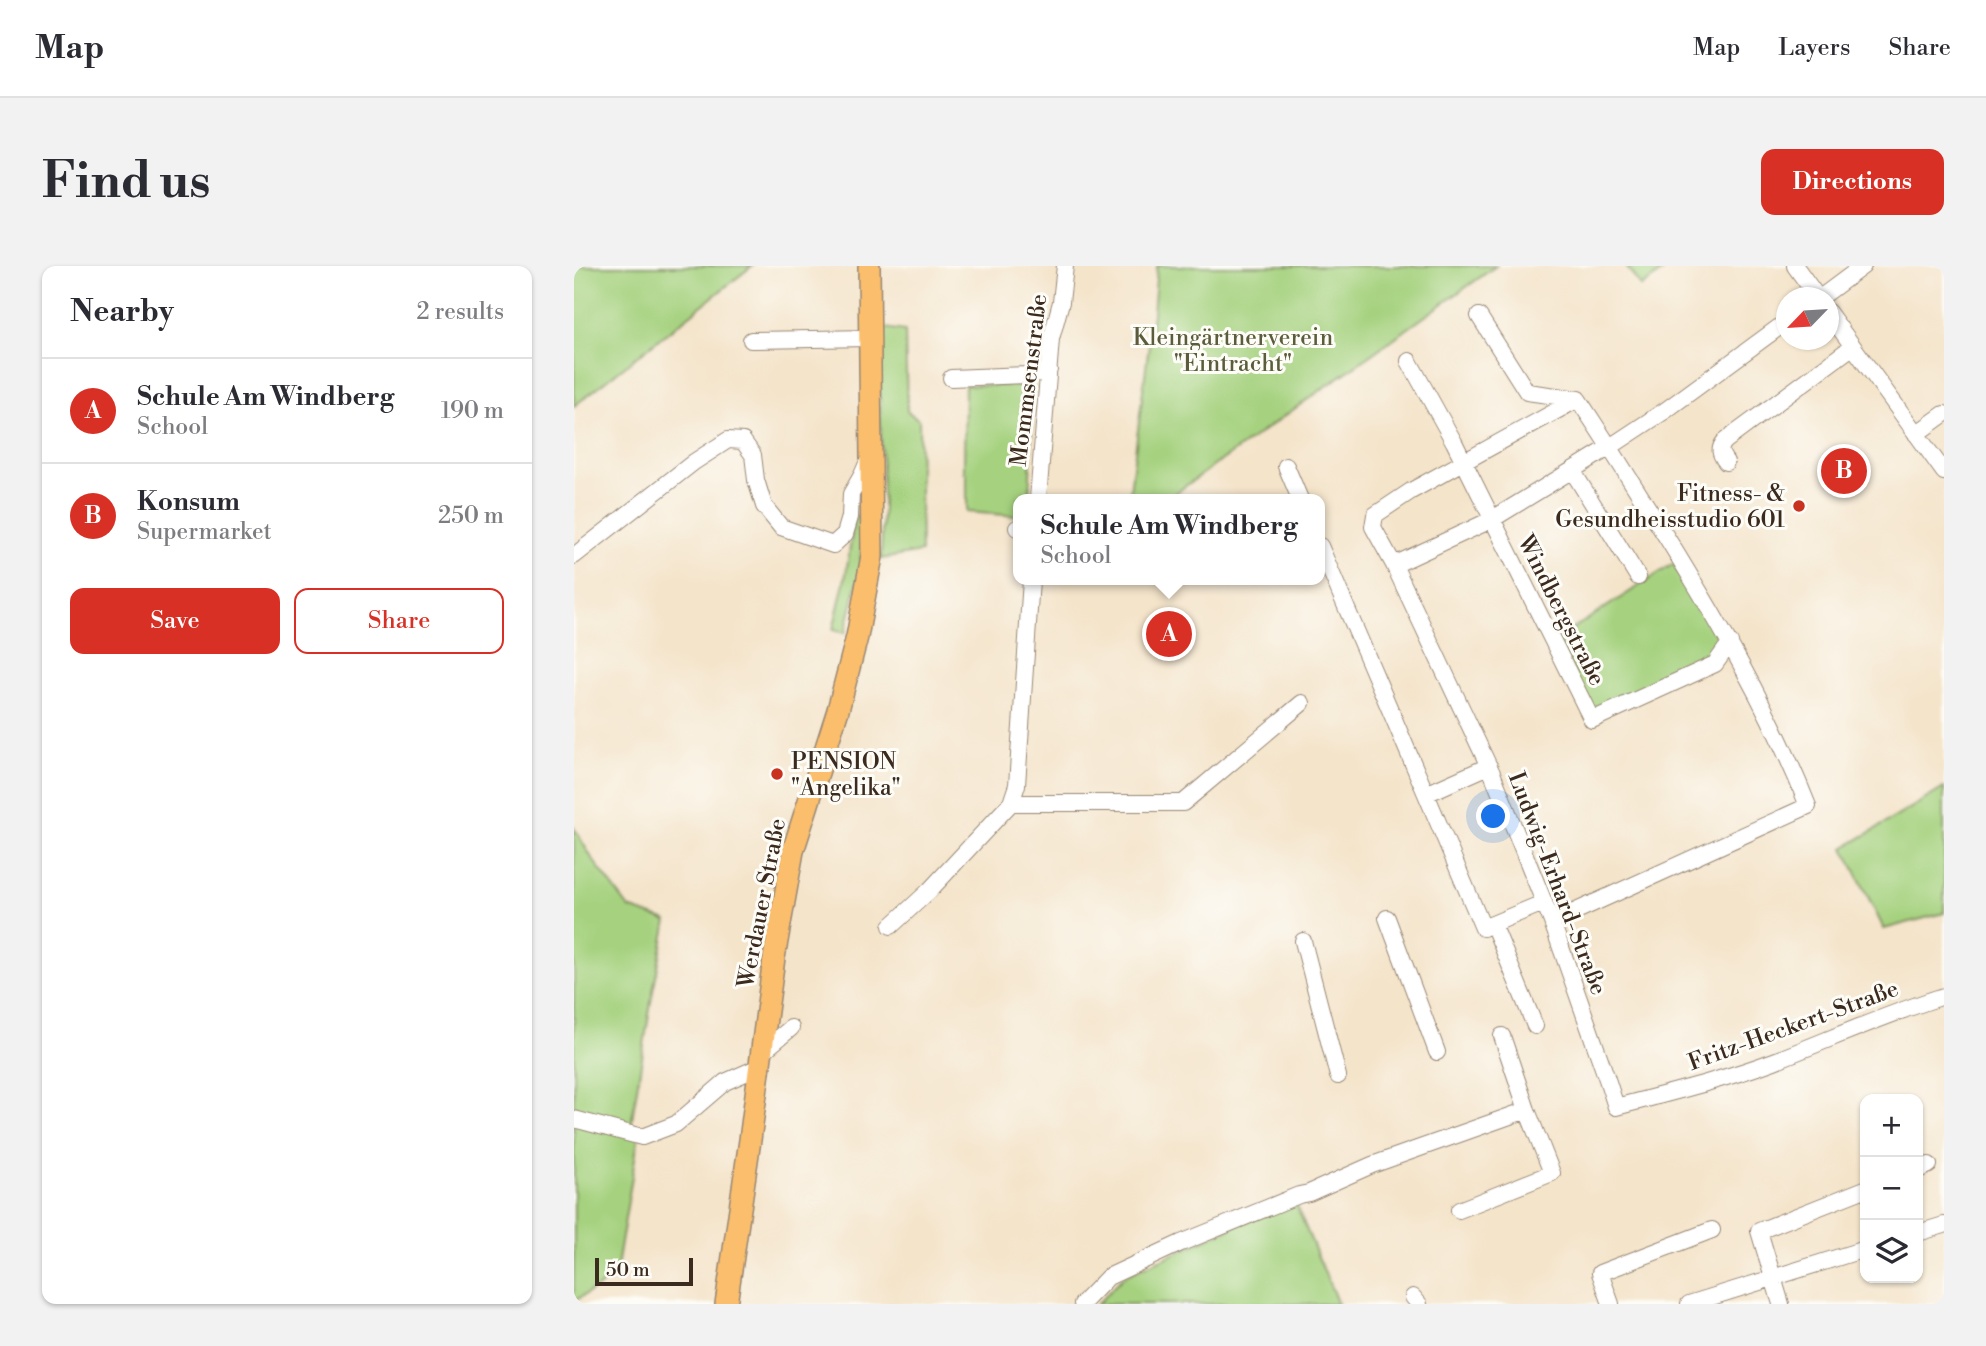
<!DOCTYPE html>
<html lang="en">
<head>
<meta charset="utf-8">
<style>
  body { margin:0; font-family:"Libre Bodoni",serif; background:#f2f2f3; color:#2b2b33 }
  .controls { position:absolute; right:21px; bottom:21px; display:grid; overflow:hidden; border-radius:14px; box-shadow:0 2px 5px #0004 }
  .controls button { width:63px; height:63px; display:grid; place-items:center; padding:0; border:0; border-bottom:2px solid #e1e1e2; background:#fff; color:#2b2b33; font:35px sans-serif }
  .compass { position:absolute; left:1202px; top:21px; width:63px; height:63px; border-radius:50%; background:#fff; box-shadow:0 2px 5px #0004; rotate:245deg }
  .scale { position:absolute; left:21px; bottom:18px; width:98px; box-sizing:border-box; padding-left:7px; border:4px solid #3b2a1e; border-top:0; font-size:19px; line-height:24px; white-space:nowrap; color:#3b2a1e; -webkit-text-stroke:5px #fdfcf7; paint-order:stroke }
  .you { position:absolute; left:920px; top:551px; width:24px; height:24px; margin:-18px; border:5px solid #fff; border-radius:50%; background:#1a73e8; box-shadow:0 0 0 10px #1a73e833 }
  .badge { display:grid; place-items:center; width:46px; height:46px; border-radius:50%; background:#d93025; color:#fff; font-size:23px; font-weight:700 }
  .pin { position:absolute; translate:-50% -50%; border:4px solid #fff; box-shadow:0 2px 7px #0006 }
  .popup { position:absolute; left:439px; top:228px; width:312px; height:91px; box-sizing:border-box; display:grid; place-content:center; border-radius:14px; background:#fff; filter:drop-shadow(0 2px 5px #0005); font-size:23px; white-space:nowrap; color:#7c7c81 }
  .popup b { font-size:26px; color:#2b2b33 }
  .popup::after { content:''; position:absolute; left:50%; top:100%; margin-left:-14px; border:14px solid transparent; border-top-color:#fff }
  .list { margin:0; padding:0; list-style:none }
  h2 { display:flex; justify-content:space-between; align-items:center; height:91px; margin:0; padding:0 28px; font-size:30px }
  h2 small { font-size:23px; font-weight:400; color:#7c7c81 }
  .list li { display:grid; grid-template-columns:46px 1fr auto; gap:21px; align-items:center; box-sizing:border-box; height:105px; padding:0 28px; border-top:2px solid #e1e1e2 }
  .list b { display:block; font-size:26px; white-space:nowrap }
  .list p { margin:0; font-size:23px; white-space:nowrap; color:#7c7c81 }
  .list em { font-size:23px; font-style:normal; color:#7c7c81 }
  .actions { display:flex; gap:14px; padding:21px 28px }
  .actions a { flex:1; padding:16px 0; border:2px solid #d93025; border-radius:14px; text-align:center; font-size:24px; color:#d93025 }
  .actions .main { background:#d93025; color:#fff }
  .icon { flex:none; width:38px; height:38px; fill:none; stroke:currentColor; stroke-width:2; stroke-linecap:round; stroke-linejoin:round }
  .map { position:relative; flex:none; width:1370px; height:1038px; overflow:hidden; border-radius:14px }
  header { display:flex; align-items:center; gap:42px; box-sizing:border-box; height:98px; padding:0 35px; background:#fff; border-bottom:2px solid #e1e1e2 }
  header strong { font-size:33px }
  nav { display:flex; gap:38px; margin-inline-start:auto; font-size:24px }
  .intro { display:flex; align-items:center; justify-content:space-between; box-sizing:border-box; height:168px; padding:0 42px }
  h1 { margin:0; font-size:49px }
  .button { padding:18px 32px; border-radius:14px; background:#d93025; color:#fff; font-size:24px; font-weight:700 }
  main { display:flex; gap:42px; padding:0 42px }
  aside { flex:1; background:#fff; border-radius:14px; box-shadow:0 2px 5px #0004 }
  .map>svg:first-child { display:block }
  .green { fill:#a6d27f; stroke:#707e4e; stroke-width:2 }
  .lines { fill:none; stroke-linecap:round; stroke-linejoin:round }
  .minor-casing { stroke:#988774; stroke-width:18 }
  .major-casing { stroke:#988774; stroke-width:24 }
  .minor { stroke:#fff; stroke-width:16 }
  .major { stroke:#fabe6d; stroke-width:21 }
  .poi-dot { fill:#c8321e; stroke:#fdfcf7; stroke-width:2.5 }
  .labels { text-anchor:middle; stroke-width:6; stroke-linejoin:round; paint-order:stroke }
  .park-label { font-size:23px; fill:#5b5c3b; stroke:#fdfcf7 }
  .street-label { font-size:23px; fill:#3b2a1e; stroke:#fdfcf7 }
  .poi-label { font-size:23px; fill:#3b2a1e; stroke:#fdfcf7; text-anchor:end }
</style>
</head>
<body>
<header>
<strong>Map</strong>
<nav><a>Map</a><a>Layers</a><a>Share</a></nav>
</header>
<div class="intro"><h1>Find us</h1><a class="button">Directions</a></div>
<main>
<aside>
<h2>Nearby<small>2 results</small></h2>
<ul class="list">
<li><span class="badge">A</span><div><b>Schule Am Windberg</b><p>School</p></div><em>190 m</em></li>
<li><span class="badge">B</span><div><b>Konsum</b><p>Supermarket</p></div><em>250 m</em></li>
</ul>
<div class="actions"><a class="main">Save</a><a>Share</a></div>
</aside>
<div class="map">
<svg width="1370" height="1038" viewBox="0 0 1370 1038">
  <rect width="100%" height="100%" fill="#fdfcf7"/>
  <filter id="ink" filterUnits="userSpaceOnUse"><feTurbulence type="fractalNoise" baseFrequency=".0143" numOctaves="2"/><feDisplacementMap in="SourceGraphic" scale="14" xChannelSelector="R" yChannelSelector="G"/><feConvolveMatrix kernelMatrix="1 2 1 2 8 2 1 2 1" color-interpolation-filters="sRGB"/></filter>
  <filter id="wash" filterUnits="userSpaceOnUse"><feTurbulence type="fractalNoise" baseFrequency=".00686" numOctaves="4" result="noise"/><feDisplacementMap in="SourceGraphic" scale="28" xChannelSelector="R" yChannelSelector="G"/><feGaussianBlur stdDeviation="1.57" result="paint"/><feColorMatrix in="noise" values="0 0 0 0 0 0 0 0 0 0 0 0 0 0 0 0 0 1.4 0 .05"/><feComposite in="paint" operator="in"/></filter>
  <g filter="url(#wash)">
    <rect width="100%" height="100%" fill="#f4e4ca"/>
    <path class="green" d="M 0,0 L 178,0 L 0,140 Z
      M 583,0 L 922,0 L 593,233 L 555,233 L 579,48 Z
      M 1052,0 L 1086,0 L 1089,5 L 1067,21 Z
      M 304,61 L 331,65 L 333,145 L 345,154 L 347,286 L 307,293 L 309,243 Z
      M 391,119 L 460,120 L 455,233 L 444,233 L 444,250 L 393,246 L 393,207 L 390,206 Z
      M 290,246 L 285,309 L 271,367 L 259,364 L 272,308 L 280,255 L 285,248 Z
      M 1099,298 L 1148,377 L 1142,389 L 1021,450 L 983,373 Z
      M 1370,522 L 1370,647 L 1310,663 L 1270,582 Z
      M 0,562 L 19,594 L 55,642 L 93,655 L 78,730 L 57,859 L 66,862 L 44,995 L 43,1010 L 0,1035 Z
      M 720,934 L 764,1038 L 523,1038 L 550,1010 Z"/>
  </g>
  <g filter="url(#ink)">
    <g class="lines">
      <defs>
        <path id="minor" d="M 1221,0 L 1244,32
          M 1246,32 L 1289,0
          M 1254,46 L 1370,206
          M 905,50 L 953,126 L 1004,133 C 1035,179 1063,225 1093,272 C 1146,358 1197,446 1234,540 L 978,656
          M 177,74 L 296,72
          M 835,95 L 880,176 L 1018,454 L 1141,398 L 1156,377
          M 377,112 L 453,109 L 475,104
          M 1004,133 L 837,225 L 801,249 L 799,261 L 820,299 L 918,507 L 978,656 L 1034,816 L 1042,841 C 1095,827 1149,814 1200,795 C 1257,773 1312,748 1370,730
          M 1342,168 L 1370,148
          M 1152,196 C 1146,188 1144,183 1151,175 L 1278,81
          M 712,200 L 726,233
          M 998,204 L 1064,311
          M 464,233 L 477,73 L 487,36 L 491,0
          M 443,262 L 444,262
          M 746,280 L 852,528 L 915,500
          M 0,290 L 120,196 L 154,174 L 169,175 L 179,189 L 182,214 L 190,240 L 207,261 L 259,279 L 271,268 L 276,251 L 277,228 L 288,209 L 295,193
          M 820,299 L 917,254 L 1036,181 L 1092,144 L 1212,56
          M 852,528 L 909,662 L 969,637
          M 437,537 L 609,537 L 728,437
          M 813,652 L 863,786
          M 919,658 L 961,760
          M 317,660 L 355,625 L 437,537 L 443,519 L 457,314
          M 729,675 L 764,810
          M 187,787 L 217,762
          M 0,853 L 68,871 L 102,858 L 151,816 L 185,801
          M 1344,904 L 1355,899
          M 885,944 L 978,907 L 953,844 L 928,770
          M 1344,967 L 1370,959
          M 839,1031 L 845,1038
          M 508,1038 L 534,1011 L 607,977 L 725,929 L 735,927 L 798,899 L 953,844
          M 1037,1038 L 1026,1007 L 1138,964
          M 1115,1038 L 1291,983
          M 1207,1038 L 1185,965 L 1291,923"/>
        <path id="major" d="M 152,1038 L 176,874 L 200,692 L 219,585 L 264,444 L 283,371 L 298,290 L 295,0"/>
      </defs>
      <use href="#minor" class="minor-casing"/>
      <use href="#major" class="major-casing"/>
      <use href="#minor" class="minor"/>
      <use href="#major" class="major"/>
    </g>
  </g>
  <g class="poi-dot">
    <circle cx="1225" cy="240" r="7"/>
    <circle cx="203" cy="508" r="7"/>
  </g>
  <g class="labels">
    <g class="park-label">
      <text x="659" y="79">Kleingärtnerverein<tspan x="659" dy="26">"Eintracht"</tspan></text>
    </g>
    <g class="street-label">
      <text transform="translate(454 114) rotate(-83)" y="8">Mommsenstraße</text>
      <text transform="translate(988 344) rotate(63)" y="8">Windbergstraße</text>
      <text transform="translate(984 617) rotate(69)" y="8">Ludwig-Erhard-Straße</text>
      <text transform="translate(187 637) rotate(-79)" y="8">Werdauer Straße</text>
      <text transform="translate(1219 759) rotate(-20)" y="8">Fritz-Heckert-Straße</text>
    </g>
    <g class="poi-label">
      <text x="1211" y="235">Fitness- &amp;<tspan x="1211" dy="26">Gesundheisstudio 601</tspan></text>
      <text x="217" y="503" text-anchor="start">PENSION<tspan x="217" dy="26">"Angelika"</tspan></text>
    </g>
  </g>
</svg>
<div class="controls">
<button>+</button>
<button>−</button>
<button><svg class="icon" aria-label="layers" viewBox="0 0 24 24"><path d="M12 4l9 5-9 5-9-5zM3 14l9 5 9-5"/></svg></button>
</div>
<svg class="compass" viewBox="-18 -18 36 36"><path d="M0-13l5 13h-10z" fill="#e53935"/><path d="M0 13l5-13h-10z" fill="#7c7c81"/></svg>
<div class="scale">50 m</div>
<div class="you"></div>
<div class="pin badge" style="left:595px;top:368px">A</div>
<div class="popup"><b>Schule Am Windberg</b>School</div>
<div class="pin badge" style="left:1270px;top:205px">B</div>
</div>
</main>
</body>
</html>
